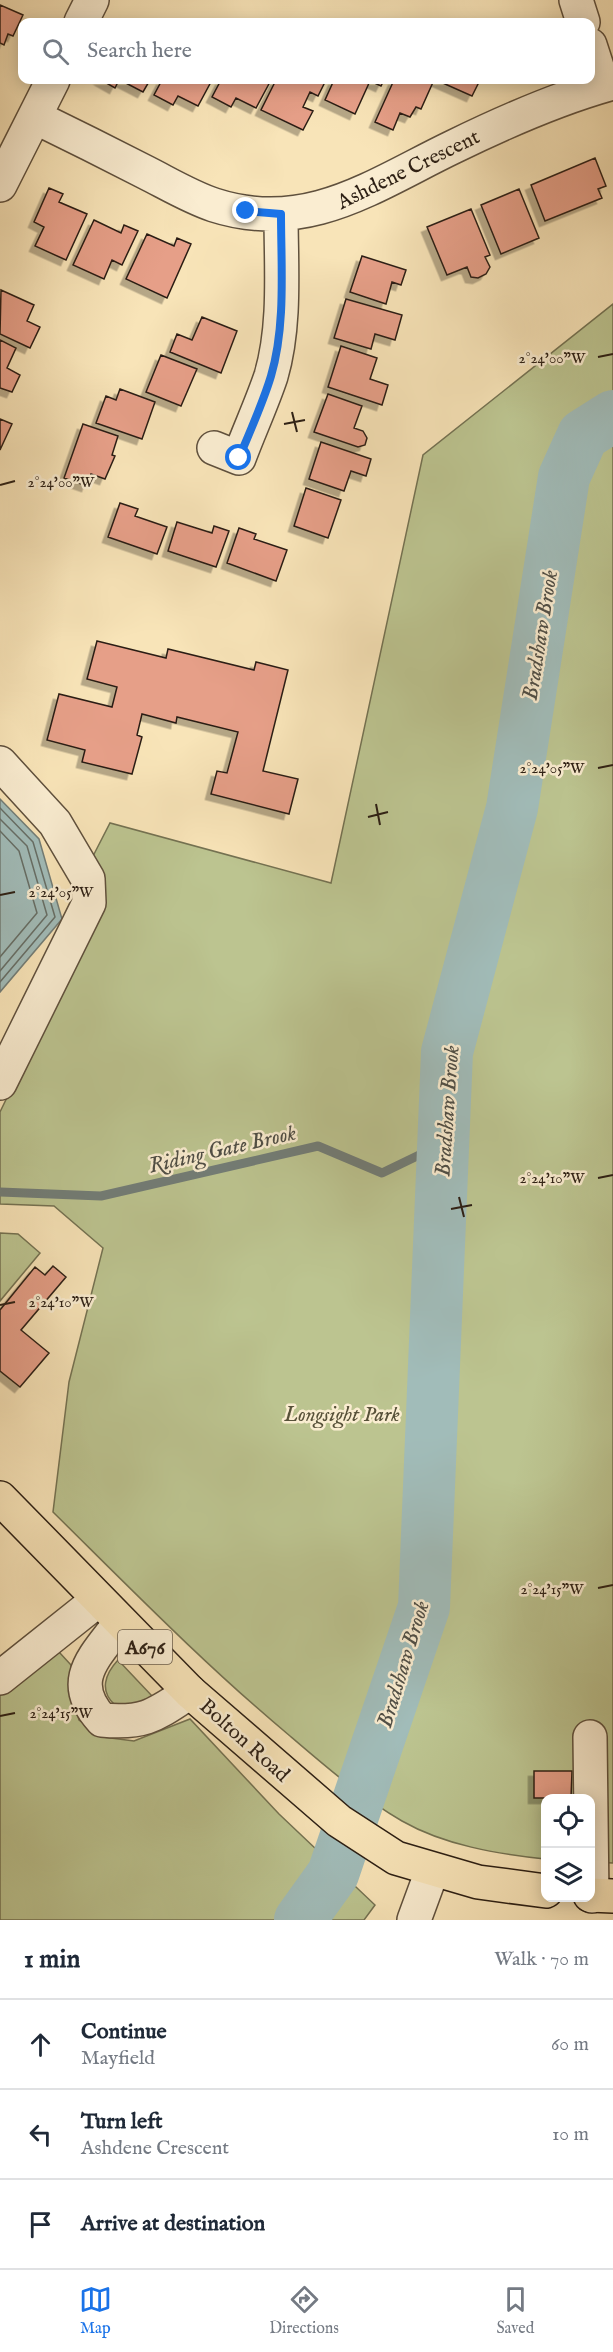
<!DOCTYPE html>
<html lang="en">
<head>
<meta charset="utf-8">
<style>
  body { margin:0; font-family:"IM FELL English",serif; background:#f2f2f3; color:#1f2937 }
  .controls { position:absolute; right:18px; bottom:18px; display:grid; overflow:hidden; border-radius:12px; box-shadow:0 3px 15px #0003 }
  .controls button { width:54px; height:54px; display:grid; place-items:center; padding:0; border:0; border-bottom:2px solid #e0e1e3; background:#fff; color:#1f2937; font:30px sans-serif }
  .stop { position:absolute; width:18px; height:18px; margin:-14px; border:4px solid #1a73e8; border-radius:50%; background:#fff }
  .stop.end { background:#1a73e8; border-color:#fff; box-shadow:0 2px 6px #0008 }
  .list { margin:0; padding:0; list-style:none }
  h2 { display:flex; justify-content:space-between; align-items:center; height:78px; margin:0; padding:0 24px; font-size:26px }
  h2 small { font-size:20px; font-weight:400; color:#747a83 }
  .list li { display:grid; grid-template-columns:39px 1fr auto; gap:18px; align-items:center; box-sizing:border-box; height:90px; padding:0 24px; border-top:2px solid #e0e1e3 }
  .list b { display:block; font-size:22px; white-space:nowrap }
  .list p { margin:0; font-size:20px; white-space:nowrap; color:#747a83 }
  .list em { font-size:20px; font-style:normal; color:#747a83 }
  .icon { flex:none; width:33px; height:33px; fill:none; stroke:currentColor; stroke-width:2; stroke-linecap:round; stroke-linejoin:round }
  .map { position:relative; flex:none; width:613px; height:1920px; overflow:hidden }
  .search { position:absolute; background:#fff; box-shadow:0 3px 15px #0003; left:18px; right:18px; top:18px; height:66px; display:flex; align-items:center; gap:15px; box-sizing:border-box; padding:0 21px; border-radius:12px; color:#747a83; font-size:22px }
  .sheet { height:348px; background:#fff }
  nav { display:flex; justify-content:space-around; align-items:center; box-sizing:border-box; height:84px; border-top:2px solid #e0e1e3; background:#fff; font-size:16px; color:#747a83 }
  nav a { display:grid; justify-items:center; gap:3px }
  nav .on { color:#1a73e8 }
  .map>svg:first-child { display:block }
  .green { fill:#bcc490; stroke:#747252; stroke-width:1.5 }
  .water { fill:#a1bcb9; stroke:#727d77; stroke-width:1.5 }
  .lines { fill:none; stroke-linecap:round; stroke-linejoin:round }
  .shore { stroke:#666e66; stroke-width:1.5 }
  .stream { stroke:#727d77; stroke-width:9 }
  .river { stroke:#a1bcb9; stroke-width:52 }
  .building { fill:#e69f88; stroke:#2c1f14; stroke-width:1.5; filter:url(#shadow) }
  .minor-casing { stroke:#5f503d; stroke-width:36 }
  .major-casing { stroke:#2c1f14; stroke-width:36 }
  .minor { stroke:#faedd1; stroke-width:33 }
  .major { stroke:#f8e4b8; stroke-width:33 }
  .route { stroke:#1a73e8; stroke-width:8 }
  .ticks { fill:none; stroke:#2c1f14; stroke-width:2 }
  .labels { text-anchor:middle; stroke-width:5; stroke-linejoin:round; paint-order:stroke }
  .shield { fill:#faedd1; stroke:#6a5d4d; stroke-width:1.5 }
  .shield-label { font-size:20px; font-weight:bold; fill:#2c1f14 }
  .street-label { font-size:21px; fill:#2c1f14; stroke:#faedd1 }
  .park-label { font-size:21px; font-style:italic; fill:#575139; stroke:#faedd1 }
  .water-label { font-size:22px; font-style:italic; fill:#4f4e46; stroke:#faedd1 }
  .ticks-label { font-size:15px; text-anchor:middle; fill:#2c1f14; stroke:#faedd1; stroke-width:5; stroke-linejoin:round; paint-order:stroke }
</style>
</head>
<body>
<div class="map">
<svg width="613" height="1920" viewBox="0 0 613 1920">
  <defs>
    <filter id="shadow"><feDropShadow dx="-5.5" dy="5.5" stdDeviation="0" flood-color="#0004"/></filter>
  </defs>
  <rect width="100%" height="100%" fill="#f8e4b8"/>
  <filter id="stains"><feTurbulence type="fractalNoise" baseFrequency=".00333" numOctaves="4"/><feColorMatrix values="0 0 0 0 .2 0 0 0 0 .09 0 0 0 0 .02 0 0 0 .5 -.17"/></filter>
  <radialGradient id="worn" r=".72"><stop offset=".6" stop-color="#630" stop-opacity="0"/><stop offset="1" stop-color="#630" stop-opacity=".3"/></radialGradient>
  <path class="green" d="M 613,304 L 613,1863 L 591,1862 L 590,1798 L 546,1798 L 545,1859 C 497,1854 444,1845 402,1821 C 362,1798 325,1766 290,1736 C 206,1666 130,1588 53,1512 L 69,1382 L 103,1248 L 54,1206 L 0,1204 L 0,1112 L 101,904 L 91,860 L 110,823 L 331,883 L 423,455 Z
    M 0,1233 L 18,1234 L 40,1253 L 0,1301 Z
    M 48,1640 L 71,1665 L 70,1690 L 79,1720 L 103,1737 L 134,1741 L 190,1719 L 279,1814 L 375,1905 L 364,1920 L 0,1920 L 0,1678 Z
    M 118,1660 L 153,1697 L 138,1705 L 115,1705 C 99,1691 105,1674 118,1660 Z"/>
  <path class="water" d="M 0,799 L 39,839 L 62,919 L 0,992 Z"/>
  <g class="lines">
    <path class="shore" d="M 0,808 L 33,842 L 55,917 L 0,982
      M 0,819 L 27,846 L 47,915 L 0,971
      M 0,831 L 19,851 L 37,913 L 0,957"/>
    <path class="stream" d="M 0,1192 L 101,1196 L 318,1146 L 382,1173 L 442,1144"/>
    <path class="river" d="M 300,1920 L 333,1874 L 424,1607 L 447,1052 L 512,808 L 564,477 L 583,435 L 613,416"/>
  </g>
  <path class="building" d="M 0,5 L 23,15 L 13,36 L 8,34 L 4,45 L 0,43 Z
    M 101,80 L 119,80 L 115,88 Z
    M 120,80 L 150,80 L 143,92 Z
    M 162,80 L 212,80 L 198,106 L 178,96 L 173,105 L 154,95 Z
    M 221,80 L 271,80 L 256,108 L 236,98 L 231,107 L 212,97 Z
    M 276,80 L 326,80 L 318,96 L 310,92 L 303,107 L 313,111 L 303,130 L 261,110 Z
    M 334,80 L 384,80 L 381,86 L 370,81 L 355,114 L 325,100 Z
    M 394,80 L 434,80 L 421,109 L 416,107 L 410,117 L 400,113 L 393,130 L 375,122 Z
    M 436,80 L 480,80 L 472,96 Z
    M 595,158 L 606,186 L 598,189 L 602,198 L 545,221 L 531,185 Z
    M 49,188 L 63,194 L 59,202 L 87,214 L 66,260 L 35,246 L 44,227 L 34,222 Z
    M 519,189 L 539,238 L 501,254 L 481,205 Z
    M 471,209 L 490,255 L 485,257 L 490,267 L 486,274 L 478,278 L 471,277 L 467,267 L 447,275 L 427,227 Z
    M 94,220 L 121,233 L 124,225 L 138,231 L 122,265 L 112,260 L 104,279 L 73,265 Z
    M 147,234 L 174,246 L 177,238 L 191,244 L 167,298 L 126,279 Z
    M 362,256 L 406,270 L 401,285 L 392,282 L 386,304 L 350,292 Z
    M 1,290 L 34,305 L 27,321 L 40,327 L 30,348 L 0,334 Z
    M 346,299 L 402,315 L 395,340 L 375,334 L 371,349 L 334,338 Z
    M 202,317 L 237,331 L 221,373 L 170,352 L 177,334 L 192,340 Z
    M 0,340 L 16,348 L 7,368 L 20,375 L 12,392 L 0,388 Z
    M 341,346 L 377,358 L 370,379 L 388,385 L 382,405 L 328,387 Z
    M 161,355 L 197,369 L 181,406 L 146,392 Z
    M 120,389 L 155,402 L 142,439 L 96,423 L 106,396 L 116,400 Z
    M 328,394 L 362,406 L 354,428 L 363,431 L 367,438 L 365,445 L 358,447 L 314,432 Z
    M 0,419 L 12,424 L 0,450 Z
    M 83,424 L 118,436 L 112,455 L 115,456 L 105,479 L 91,474 L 87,486 L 64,478 Z
    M 321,442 L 371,459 L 366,476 L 351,471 L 344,491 L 309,479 Z
    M 306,488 L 341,500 L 328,538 L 294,526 Z
    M 120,503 L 138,509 L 135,516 L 167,527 L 157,554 L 108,537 Z
    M 177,522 L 212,533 L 214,526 L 229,531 L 216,567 L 168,551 Z
    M 239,528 L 256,534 L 254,539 L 287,550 L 276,581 L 227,563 Z
    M 97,641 L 166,658 L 168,649 L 254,670 L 256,662 L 288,670 L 263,771 L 298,779 L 289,814 L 211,794 L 217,771 L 227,773 L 238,732 L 177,717 L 176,723 L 142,714 L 137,735 L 142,737 L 132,774 L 82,762 L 85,750 L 47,740 L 59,694 L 112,707 L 117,687 L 87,679 Z
    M 53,1266 L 66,1277 L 21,1330 L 49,1353 L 20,1387 L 0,1371 L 0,1310 L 35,1267 L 45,1275 Z
    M 534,1771 L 572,1771 L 571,1798 L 534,1798 Z"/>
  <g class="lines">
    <defs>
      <path id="minor" d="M 576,0 L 583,22
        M 81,22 L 92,0
        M 590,45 L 603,85
        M 35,117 C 72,135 108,153 145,172 C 167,183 190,197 214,205 C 307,235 374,185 453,147 C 504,122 558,98 613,83
        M 0,185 L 53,80
        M 214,448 L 239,458 C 249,431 262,403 271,376 C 286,325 281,266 281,214
        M 0,763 L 55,823 L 88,879 L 89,903 L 0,1083
        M 120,1623 C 95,1657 66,1681 102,1720 C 145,1724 155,1715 190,1692
        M 0,1678 L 98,1600
        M 590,1737 L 592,1896
        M 414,1920 L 432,1871"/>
      <path id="major" d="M 0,1498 L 190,1692 L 339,1821 L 396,1858 L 478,1882 L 546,1891
        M 590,1895 L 613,1896"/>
    </defs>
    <use href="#minor" class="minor-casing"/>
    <use href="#major" class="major-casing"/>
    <use href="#minor" class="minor"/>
    <use href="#major" class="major"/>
  </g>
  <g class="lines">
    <path class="route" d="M 239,458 C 250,431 263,403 271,376 C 286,325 281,266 281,214 L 246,211"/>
  </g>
  <path class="ticks" d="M 598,357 L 613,354M 292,412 L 297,432M 284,424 L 305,420M 0,485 L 15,481M 598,768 L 613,765M 376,804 L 380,825M 368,817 L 388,812M 0,895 L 15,892M 598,1178 L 613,1175M 459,1197 L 464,1217M 451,1209 L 472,1205M 0,1305 L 15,1302M 598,1588 L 613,1585M 0,1716 L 15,1713"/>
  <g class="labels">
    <rect class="shield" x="118" y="1630" width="54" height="34" rx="4.5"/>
    <g class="shield-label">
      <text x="145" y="1654">A676</text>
    </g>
    <g class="street-label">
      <text transform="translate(408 169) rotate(-26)" y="7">Ashdene Crescent</text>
      <text transform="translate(245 1740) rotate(42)" y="7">Bolton Road</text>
    </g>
    <g class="park-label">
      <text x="342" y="1421">Longsight Park</text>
    </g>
    <g class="water-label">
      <text transform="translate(539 635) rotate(-81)" y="8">Bradshaw Brook</text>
      <text transform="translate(446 1111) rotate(-86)" y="8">Bradshaw Brook</text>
      <text transform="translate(222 1148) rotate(-13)" y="8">Riding Gate Brook</text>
      <text transform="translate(402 1664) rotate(-73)" y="8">Bradshaw Brook</text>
    </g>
  </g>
  <g class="ticks-label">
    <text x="552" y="363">2°24'00"W</text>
    <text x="61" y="487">2°24'00"W</text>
    <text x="552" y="773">2°24'05"W</text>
    <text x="61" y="897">2°24'05"W</text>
    <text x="552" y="1183">2°24'10"W</text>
    <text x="61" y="1307">2°24'10"W</text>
    <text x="552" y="1594">2°24'15"W</text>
    <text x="61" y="1718">2°24'15"W</text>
  </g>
  <rect width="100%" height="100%" filter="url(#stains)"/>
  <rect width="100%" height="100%" fill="url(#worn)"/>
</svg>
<div class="controls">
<button><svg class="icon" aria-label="locate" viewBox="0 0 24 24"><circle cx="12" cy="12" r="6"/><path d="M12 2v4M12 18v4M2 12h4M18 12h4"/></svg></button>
<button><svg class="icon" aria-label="layers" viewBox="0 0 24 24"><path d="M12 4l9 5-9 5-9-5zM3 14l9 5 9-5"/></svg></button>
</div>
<div class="stop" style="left:239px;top:458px"></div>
<div class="stop end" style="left:246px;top:211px"></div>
<div class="search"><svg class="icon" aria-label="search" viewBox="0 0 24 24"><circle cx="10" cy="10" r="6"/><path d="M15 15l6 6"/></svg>Search here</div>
</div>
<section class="sheet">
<h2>1 min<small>Walk · 70 m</small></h2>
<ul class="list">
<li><svg class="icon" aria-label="ahead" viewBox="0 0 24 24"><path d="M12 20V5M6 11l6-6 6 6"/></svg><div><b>Continue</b><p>Mayfield</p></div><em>60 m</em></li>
<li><svg class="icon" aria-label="left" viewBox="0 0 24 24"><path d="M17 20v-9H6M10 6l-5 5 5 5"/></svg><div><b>Turn left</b><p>Ashdene Crescent</p></div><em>10 m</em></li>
<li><svg class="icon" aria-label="arrive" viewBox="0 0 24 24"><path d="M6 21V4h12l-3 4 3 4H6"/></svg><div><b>Arrive at destination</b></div></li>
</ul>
</section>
<nav>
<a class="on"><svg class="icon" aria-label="map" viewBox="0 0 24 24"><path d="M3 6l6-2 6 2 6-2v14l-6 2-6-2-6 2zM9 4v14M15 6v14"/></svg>Map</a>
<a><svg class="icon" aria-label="directions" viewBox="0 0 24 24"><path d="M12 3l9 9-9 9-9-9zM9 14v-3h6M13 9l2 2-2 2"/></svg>Directions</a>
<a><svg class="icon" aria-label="saved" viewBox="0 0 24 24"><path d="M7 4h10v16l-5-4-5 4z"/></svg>Saved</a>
</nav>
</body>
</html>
